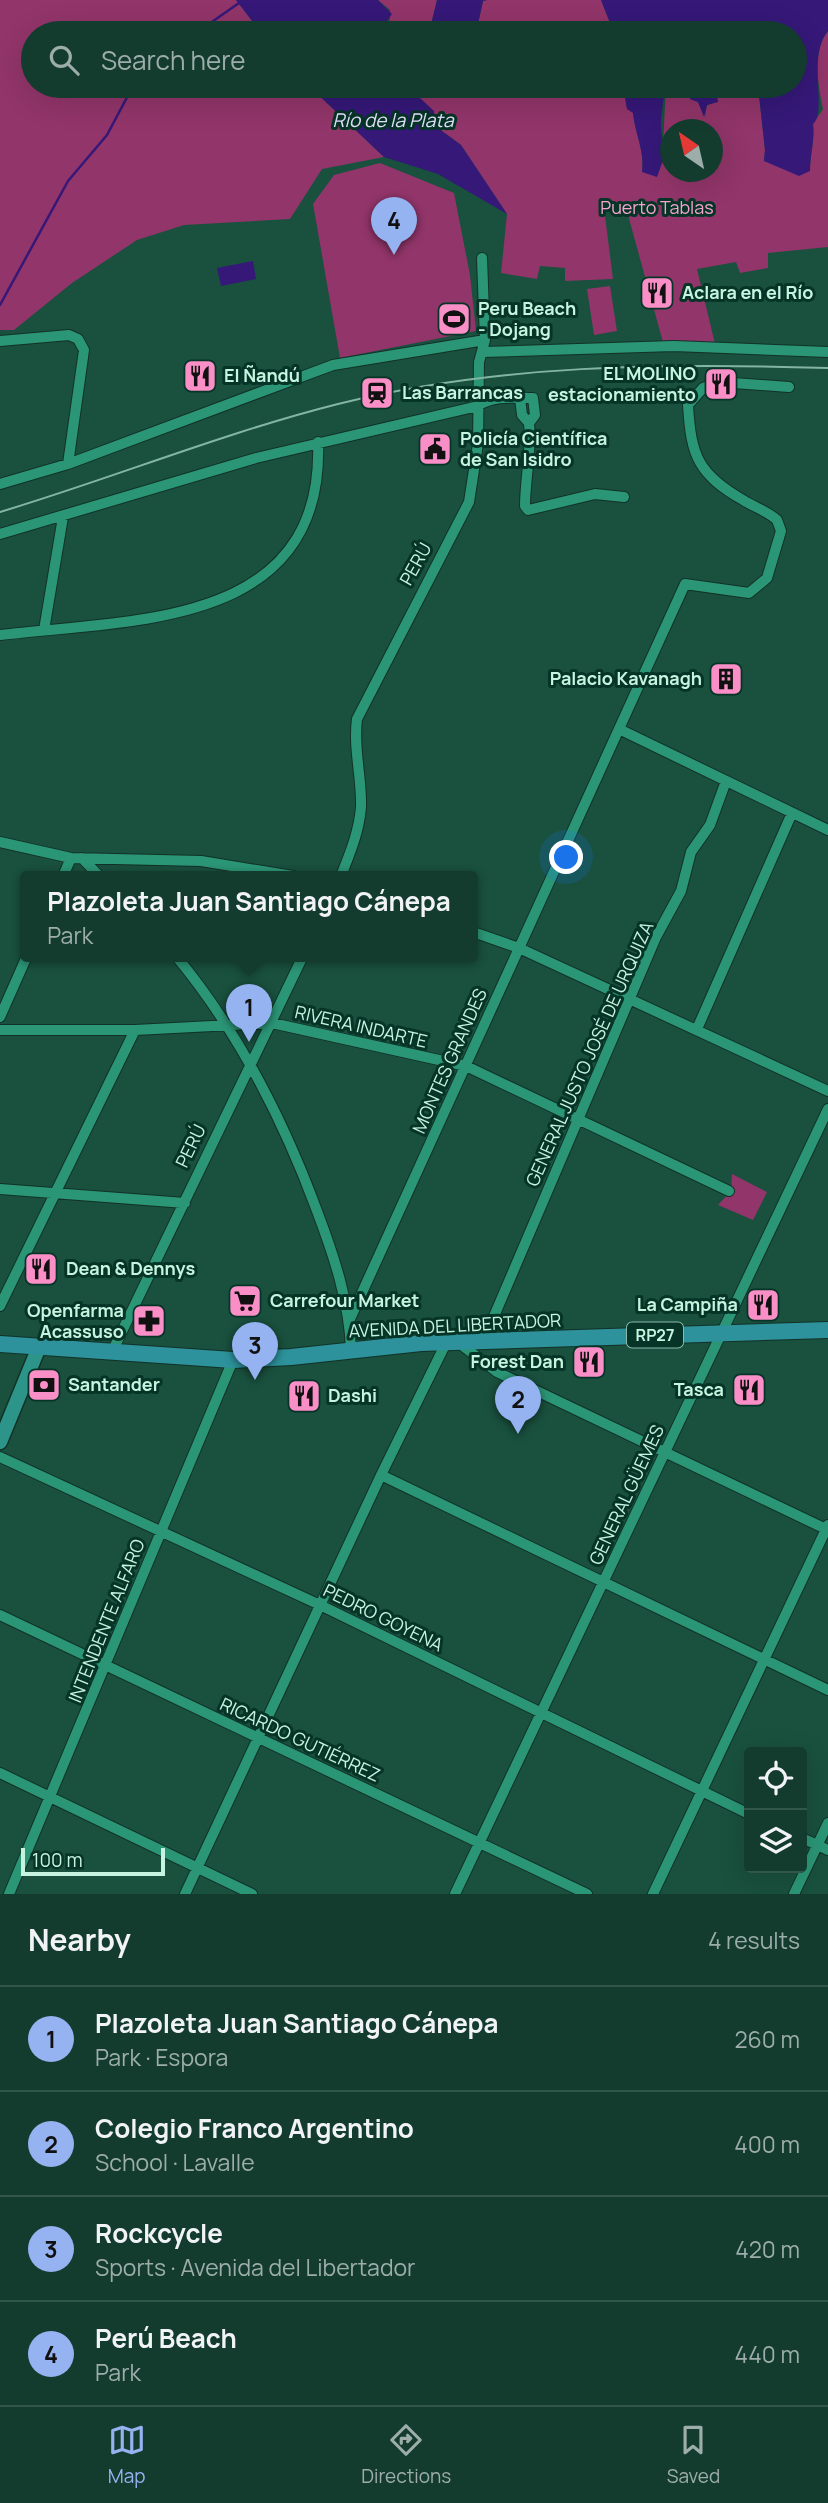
<!DOCTYPE html>
<html lang="en">
<head>
<meta charset="utf-8">
<style>
  body { margin:0; font-family:Manrope,sans-serif; background:#1c4336; color:#f1f3f6 }
  .controls { position:absolute; right:21px; bottom:21px; display:grid; overflow:hidden; border-radius:7px; box-shadow:0 7px 28px #0002 }
  .controls button { width:63px; height:63px; display:grid; place-items:center; padding:0; border:0; border-bottom:2px solid #32564a; background:#133c2e; color:#f1f3f6; font:35px sans-serif }
  .compass { position:absolute; left:660px; top:119px; width:63px; height:63px; border-radius:50%; background:#133c2e; box-shadow:0 7px 28px #0002; rotate:326deg }
  .scale { position:absolute; left:21px; bottom:18px; width:144px; box-sizing:border-box; padding-left:7px; border:4px solid #c6f4e1; border-top:0; font-size:19px; line-height:24px; white-space:nowrap; color:#c6f4e1; -webkit-text-stroke:5px #063426; paint-order:stroke }
  .you { position:absolute; left:567px; top:858px; width:24px; height:24px; margin:-18px; border:5px solid #fff; border-radius:50%; background:#1a73e8; box-shadow:0 0 0 10px #1a73e833 }
  .badge { display:grid; place-items:center; width:46px; height:46px; border-radius:50%; background:#95b2f1; color:#111; font-size:23px; font-weight:700 }
  .pin { position:absolute; translate:-50% -58px; filter:drop-shadow(0 2px 4px #0008) }
  .pin::after { content:''; position:absolute; top:37px; width:24px; height:21px; background:inherit; clip-path:polygon(0 0,100% 0,50% 100%) }
  .popup { position:absolute; left:20px; top:871px; width:458px; height:91px; box-sizing:border-box; display:grid; place-content:center; border-radius:7px; background:#133c2e; filter:drop-shadow(0 2px 5px #0005); font-size:23px; white-space:nowrap; color:#9dadaa }
  .popup b { font-size:26px; color:#f1f3f6 }
  .popup::after { content:''; position:absolute; left:50%; top:100%; margin-left:-14px; border:14px solid transparent; border-top-color:#133c2e }
  .list { margin:0; padding:0; list-style:none }
  h2 { display:flex; justify-content:space-between; align-items:center; height:91px; margin:0; padding:0 28px; font-size:30px }
  h2 small { font-size:23px; font-weight:400; color:#9dadaa }
  .list li { display:grid; grid-template-columns:46px 1fr auto; gap:21px; align-items:center; box-sizing:border-box; height:105px; padding:0 28px; border-top:2px solid #32564a }
  .list b { display:block; font-size:26px; white-space:nowrap }
  .list p { margin:0; font-size:23px; white-space:nowrap; color:#9dadaa }
  .list em { font-size:23px; font-style:normal; color:#9dadaa }
  .icon { flex:none; width:38px; height:38px; fill:none; stroke:currentColor; stroke-width:2; stroke-linecap:round; stroke-linejoin:round }
  .map { position:relative; flex:none; width:828px; height:1894px; overflow:hidden }
  .search { position:absolute; background:#133c2e; box-shadow:0 7px 28px #0002; left:21px; right:21px; top:21px; height:77px; display:flex; align-items:center; gap:18px; box-sizing:border-box; padding:0 24px; border-radius:38px; color:#9dadaa; font-size:26px }
  .sheet { height:511px; background:#133c2e }
  nav { display:flex; justify-content:space-around; align-items:center; box-sizing:border-box; height:98px; border-top:2px solid #32564a; background:#133c2e; font-size:19px; color:#9dadaa }
  nav a { display:grid; justify-items:center; gap:4px }
  nav .on { color:#95b2f1 }
  .map>svg:first-child { display:block }
  .green { fill:#92356a; fill-rule:evenodd }
  .water { fill:#351878 }
  .lines { fill:none; stroke-linecap:round; stroke-linejoin:round }
  .stream { stroke:#351878; stroke-width:2.5 }
  .street-casing { stroke:#123227; stroke-width:12 }
  .secondary-casing { stroke:#123227; stroke-width:17 }
  .primary-casing { stroke:#123227; stroke-width:18 }
  .street { stroke:#2b9676; stroke-width:10 }
  .secondary { stroke:#2c9489; stroke-width:14 }
  .primary { stroke:#2d929c; stroke-width:16 }
  .tram { stroke:#83b5a2; stroke-width:2 }
  .labels { text-anchor:middle; stroke-width:6; stroke-linejoin:round; paint-order:stroke }
  .shield { fill:#063426; stroke:#8cbaa9; stroke-width:2 }
  .shield-label { font-size:16px; font-weight:bold; fill:#c6f4e1 }
  .park-label { font-size:18px; fill:#f5a4cd; stroke:#063426 }
  .poi-label { font-size:18px; font-weight:bold; fill:#c6f4e1; stroke:#063426; text-anchor:start }
  .street-label { font-size:18px; fill:#c6f4e1; stroke:#063426 }
  .water-label { font-size:19px; font-style:italic; fill:#e2e0fb; stroke:#063426 }
</style>
</head>
<body>
<div class="map">
<svg width="828" height="1894" viewBox="0 0 828 1894">
  <rect width="100%" height="100%" fill="#19503e"/>
  <path class="green" d="M 0,0 L 236,0 L 256,26 L 272,24 L 293,33 L 33,33 L 33,86 L 309,86 L 384,157 L 322,169 L 290,219 L 184,225 L 137,240 L 72,283 L 14,330 L 0,330 Z
    M 378,0 L 437,0 L 429,33 L 389,33 L 390,10 Z
    M 487,0 L 601,0 L 614,33 L 476,33 L 483,1 Z
    M 828,31 L 828,247 L 768,253 L 768,268 L 740,273 L 736,262 L 697,269 L 716,348 L 664,346 L 625,204 L 603,200 L 613,279 L 565,281 L 565,268 L 540,266 L 537,279 L 501,273 L 507,214 L 461,145 L 435,126 L 408,86 L 623,86 L 627,108 L 633,112 C 635,134 645,151 642,172 L 663,144 L 666,86 L 688,86 L 690,99 L 698,102 L 705,116 L 707,105 L 717,102 L 716,86 L 758,86 L 765,150 L 764,161 L 810,171 C 810,154 815,140 813,124 L 823,109 C 818,86 812,50 828,31 ZM 670,130 L 712,130 L 712,172 L 670,172 Z
    M 380,163 L 454,193 L 470,275 L 476,331 L 340,358 L 313,204 L 334,175 Z
    M 610,286 L 617,331 L 594,335 L 587,289 Z
    M 732,1174 L 767,1192 L 753,1220 L 718,1205 L 731,1191 Z"/>
  <path class="water" d="M 236,0 L 378,0 L 392,14 L 387,21 L 389,33 L 293,33 L 272,24 L 256,26 Z
    M 437,0 L 487,0 L 483,1 L 476,33 L 429,33 Z
    M 601,0 L 828,0 L 828,31 C 806,57 828,111 813,124 C 815,140 810,154 810,171 L 799,176 L 764,161 L 765,150 L 758,86 L 795,86 L 795,33 L 744,33 L 734,22 L 723,24 L 718,33 L 614,33 Z
    M 309,86 L 407,86 L 434,111 L 435,126 L 461,145 L 507,214 L 438,174 L 384,157 Z
    M 623,86 L 666,86 C 663,102 656,135 667,149 L 657,177 L 642,172 C 645,151 635,134 633,113 L 627,109 Z
    M 688,86 L 716,86 L 718,102 L 707,105 L 704,117 L 698,102 L 690,99 Z
    M 253,261 L 256,279 L 221,286 L 217,268 Z"/>
  <g class="lines">
    <path class="stream" d="M 196,33 L 239,3
      M 0,305 L 68,181 L 107,135 L 133,86"/>
    <defs>
      <path id="street" d="M 0,341 L 69,335 L 78,339 L 84,350 L 68,464
        M 483,352 L 674,346 L 828,352
        M 529,423 C 532,451 525,478 525,506 L 528,510 L 595,494 L 624,497
        M 0,484 L 68,464 L 333,365 L 485,340
        M 0,534 L 256,458 L 478,406 C 493,395 515,398 533,398 L 535,415 L 529,423 L 522,415 L 520,398
        M 44,630 L 63,517
        M 0,635 C 131,619 325,629 318,442
        M 621,730 L 828,830
        M 0,842 L 71,858 L 201,861 L 293,876
        M 82,858 L 99,876
        M 63,876 L 71,858
        M 341,876 C 350,853 359,832 361,807 C 362,778 353,748 357,719 L 469,502 L 478,444 L 479,362 L 485,340 L 482,258
        M 473,932 L 519,948 L 828,1091
        M 176,956 C 239,1032 283,1119 317,1211 C 334,1256 349,1301 351,1349
        M 0,1017 L 27,956
        M 697,1029 L 792,813
        M 0,1030 L 135,1030 L 272,1023 L 466,1066 L 729,1191
        M 0,1189 L 185,1203
        M 0,1306 L 135,1030
        M 350,1319 L 685,584 L 749,593 L 767,578 L 781,531 L 777,520 C 767,511 754,507 743,500 C 698,474 691,456 688,405 L 703,388 L 720,382 L 789,387
        M 483,1342 L 656,937 L 681,891 L 691,852 L 710,825 L 726,781
        M 459,1343 L 497,1372 L 828,1530
        M 112,1352 L 303,956
        M 0,1457 L 320,1605 L 749,1814
        M 381,1475 L 828,1690
        M 0,1615 L 587,1894
        M 0,1773 L 252,1894
        M 802,1838 L 828,1850
        M 9,1894 L 233,1360
        M 185,1894 L 381,1475 L 446,1343
        M 455,1894 L 828,1109
        M 653,1894 L 828,1525
        M 794,1894 L 828,1823"/>
      <path id="secondary" d="M 0,1442 L 39,1347"/>
      <path id="primary" d="M 0,1344 L 233,1360 L 291,1357 L 421,1343 L 828,1330"/>
    </defs>
    <use href="#street" class="street-casing"/>
    <use href="#secondary" class="secondary-casing"/>
    <use href="#primary" class="primary-casing"/>
    <use href="#street" class="street"/>
    <use href="#secondary" class="secondary"/>
    <use href="#primary" class="primary"/>
    <path class="tram" d="M 0,512 C 113,478 223,433 338,404 C 498,364 664,363 828,368"/>
  </g>
  <defs>
    <symbol id="restaurant-square" viewBox="-11 -11 22 22"><rect x="-9" y="-9" width="18" height="18" rx="4" fill="#fa8fc7" stroke="#063426"/><path d="M-5-6h1v4h1v-4h1v4h1v-4h1v5L-1.5 .5V6h-2V.5L-5-1ZM5-6V6H3V1.5H1.5Q1.5-4 5-6Z" fill="#111"/></symbol>
    <symbol id="stadium-square" viewBox="-11 -11 22 22"><rect x="-9" y="-9" width="18" height="18" rx="4" fill="#fa8fc7" stroke="#063426"/><path d="M0-5a6.5 5 0 1 0 0 10a6.5 5 0 1 0 0-10ZM-3.5-1.8h7v3.6h-7Z" fill="#111"/></symbol>
    <symbol id="station-square" viewBox="-11 -11 22 22"><rect x="-9" y="-9" width="18" height="18" rx="4" fill="#fa8fc7" stroke="#063426"/><path d="M-3-6H3Q5-6 5-4V2Q5 4 3 4L4.5 6H3L1.5 4h-3L-3 6H-4.5L-3 4Q-5 4-5 2V-4Q-5-6-3-6ZM-3.5-4v3h7v-3ZM-3.5 1v1.5H-2V1ZM2 1v1.5H3.5V1Z" fill="#111"/></symbol>
    <symbol id="civic-square" viewBox="-11 -11 22 22"><rect x="-9" y="-9" width="18" height="18" rx="4" fill="#fa8fc7" stroke="#063426"/><path d="M-.6-6.5H3V-4.5H.6V-3L4-1V1h2V6H-6V1h2V-1L-.6-3ZM-1.2 2.5V6h2.4V2.5Z" fill="#111"/></symbol>
    <symbol id="building-square" viewBox="-11 -11 22 22"><rect x="-9" y="-9" width="18" height="18" rx="4" fill="#fa8fc7" stroke="#063426"/><path d="M-4-6H4V6H1V3H-1V6H-4ZM-2.5-4.3h1.7v1.8h-1.7ZM.8-4.3h1.7v1.8H.8ZM-2.5-1h1.7V.8h-1.7ZM.8-1h1.7V.8H.8Z" fill="#111"/></symbol>
    <symbol id="supermarket-square" viewBox="-11 -11 22 22"><rect x="-9" y="-9" width="18" height="18" rx="4" fill="#fa8fc7" stroke="#063426"/><path d="M-6-5.5h2.5l.6 2H6L4.5 2H-2.5L-4.4-4H-6ZM-1.5 3.2a1.3 1.3 0 1 0 .1 0ZM3 3.2a1.3 1.3 0 1 0 .1 0Z" fill="#111"/></symbol>
    <symbol id="pharmacy-square" viewBox="-11 -11 22 22"><rect x="-9" y="-9" width="18" height="18" rx="4" fill="#fa8fc7" stroke="#063426"/><path d="M-2-6h4v4h4v4h-4v4h-4v-4h-4v-4h4Z" fill="#111"/></symbol>
    <symbol id="bank-square" viewBox="-11 -11 22 22"><rect x="-9" y="-9" width="18" height="18" rx="4" fill="#fa8fc7" stroke="#063426"/><path d="M-6-4H6V4H-6ZM0-2.3a2.3 2.3 0 1 0 0 4.6a2.3 2.3 0 1 0 0-4.6Z" fill="#111"/></symbol>
  </defs>
  <g fill-rule="evenodd">
    <use href="#restaurant-square" x="638" y="274" width="38" height="38"/>
    <use href="#stadium-square" x="435" y="300" width="38" height="38"/>
    <use href="#restaurant-square" x="181" y="357" width="38" height="38"/>
    <use href="#restaurant-square" x="702" y="365" width="38" height="38"/>
    <use href="#station-square" x="358" y="374" width="38" height="38"/>
    <use href="#civic-square" x="416" y="430" width="38" height="38"/>
    <use href="#building-square" x="707" y="660" width="38" height="38"/>
    <use href="#restaurant-square" x="22" y="1250" width="38" height="38"/>
    <use href="#supermarket-square" x="226" y="1282" width="38" height="38"/>
    <use href="#restaurant-square" x="744" y="1286" width="38" height="38"/>
    <use href="#pharmacy-square" x="130" y="1302" width="38" height="38"/>
    <use href="#restaurant-square" x="570" y="1343" width="38" height="38"/>
    <use href="#bank-square" x="25" y="1366" width="38" height="38"/>
    <use href="#restaurant-square" x="730" y="1371" width="38" height="38"/>
    <use href="#restaurant-square" x="285" y="1377" width="38" height="38"/>
  </g>
  <g class="labels">
    <rect class="shield" x="627" y="1322.5" width="56" height="25" rx="5"/>
    <g class="shield-label">
      <text x="655" y="1341">RP27</text>
    </g>
    <g class="park-label">
      <text x="657" y="214">Puerto Tablas</text>
    </g>
    <g class="poi-label">
      <text x="682" y="299">Aclara en el Río</text>
      <text x="478" y="315">Peru Beach<tspan x="478" dy="21">- Dojang</tspan></text>
      <text x="696" y="380" text-anchor="end">EL MOLINO<tspan x="696" dy="21">estacionamiento</tspan></text>
      <text x="224" y="382">El Ñandú</text>
      <text x="402" y="399">Las Barrancas</text>
      <text x="460" y="445">Policía Científica<tspan x="460" dy="21">de San Isidro</tspan></text>
      <text x="702" y="685" text-anchor="end">Palacio Kavanagh</text>
      <text x="66" y="1275">Dean &amp; Dennys</text>
      <text x="270" y="1307">Carrefour Market</text>
      <text x="738" y="1311" text-anchor="end">La Campiña</text>
      <text x="124" y="1317" text-anchor="end">Openfarma<tspan x="124" dy="21">Acassuso</tspan></text>
      <text x="564" y="1368" text-anchor="end">Forest Dan</text>
      <text x="68" y="1391">Santander</text>
      <text x="724" y="1396" text-anchor="end">Tasca</text>
      <text x="328" y="1402">Dashi</text>
    </g>
    <g class="street-label">
      <text transform="translate(416 564) rotate(-61)" y="6">PERÚ</text>
      <text transform="translate(361 1027) rotate(13)" y="6">RIVERA INDARTE</text>
      <text transform="translate(590 1054) rotate(-66)" y="6">GENERAL JUSTO JOSÉ DE URQUIZA</text>
      <text transform="translate(450 1061) rotate(-66)" y="6">MONTES GRANDES</text>
      <text transform="translate(191 1146) rotate(-64)" y="6">PERÚ</text>
      <text transform="translate(455 1326) rotate(-3)" y="6">AVENIDA DEL LIBERTADOR</text>
      <text transform="translate(627 1495) rotate(-65)" y="6">GENERAL GÜEMES</text>
      <text transform="translate(383 1618) rotate(26)" y="6">PEDRO GOYENA</text>
      <text transform="translate(107 1621) rotate(-68)" y="6">INTENDENTE ALFARO</text>
      <text transform="translate(300 1740) rotate(25)" y="6">RICARDO GUTIÉRREZ</text>
    </g>
    <g class="water-label">
      <text x="393" y="127">Río de la Plata</text>
    </g>
  </g>
</svg>
<div class="controls">
<button><svg class="icon" aria-label="locate" viewBox="0 0 24 24"><circle cx="12" cy="12" r="6"/><path d="M12 2v4M12 18v4M2 12h4M18 12h4"/></svg></button>
<button><svg class="icon" aria-label="layers" viewBox="0 0 24 24"><path d="M12 4l9 5-9 5-9-5zM3 14l9 5 9-5"/></svg></button>
</div>
<svg class="compass" viewBox="-18 -18 36 36"><path d="M0-13l5 13h-10z" fill="#e53935"/><path d="M0 13l5-13h-10z" fill="#9dadaa"/></svg>
<div class="scale">100 m</div>
<div class="you"></div>
<div class="pin badge" style="left:249px;top:1042px">1</div>
<div class="popup"><b>Plazoleta Juan Santiago Cánepa</b>Park</div>
<div class="pin badge" style="left:518px;top:1434px">2</div>
<div class="pin badge" style="left:255px;top:1380px">3</div>
<div class="pin badge" style="left:394px;top:255px">4</div>
<div class="search"><svg class="icon" aria-label="search" viewBox="0 0 24 24"><circle cx="10" cy="10" r="6"/><path d="M15 15l6 6"/></svg>Search here</div>
</div>
<section class="sheet">
<h2>Nearby<small>4 results</small></h2>
<ul class="list">
<li><span class="badge">1</span><div><b>Plazoleta Juan Santiago Cánepa</b><p>Park · Espora</p></div><em>260 m</em></li>
<li><span class="badge">2</span><div><b>Colegio Franco Argentino</b><p>School · Lavalle</p></div><em>400 m</em></li>
<li><span class="badge">3</span><div><b>Rockcycle</b><p>Sports · Avenida del Libertador</p></div><em>420 m</em></li>
<li><span class="badge">4</span><div><b>Perú Beach</b><p>Park</p></div><em>440 m</em></li>
</ul>
</section>
<nav>
<a class="on"><svg class="icon" aria-label="map" viewBox="0 0 24 24"><path d="M3 6l6-2 6 2 6-2v14l-6 2-6-2-6 2zM9 4v14M15 6v14"/></svg>Map</a>
<a><svg class="icon" aria-label="directions" viewBox="0 0 24 24"><path d="M12 3l9 9-9 9-9-9zM9 14v-3h6M13 9l2 2-2 2"/></svg>Directions</a>
<a><svg class="icon" aria-label="saved" viewBox="0 0 24 24"><path d="M7 4h10v16l-5-4-5 4z"/></svg>Saved</a>
</nav>
</body>
</html>
